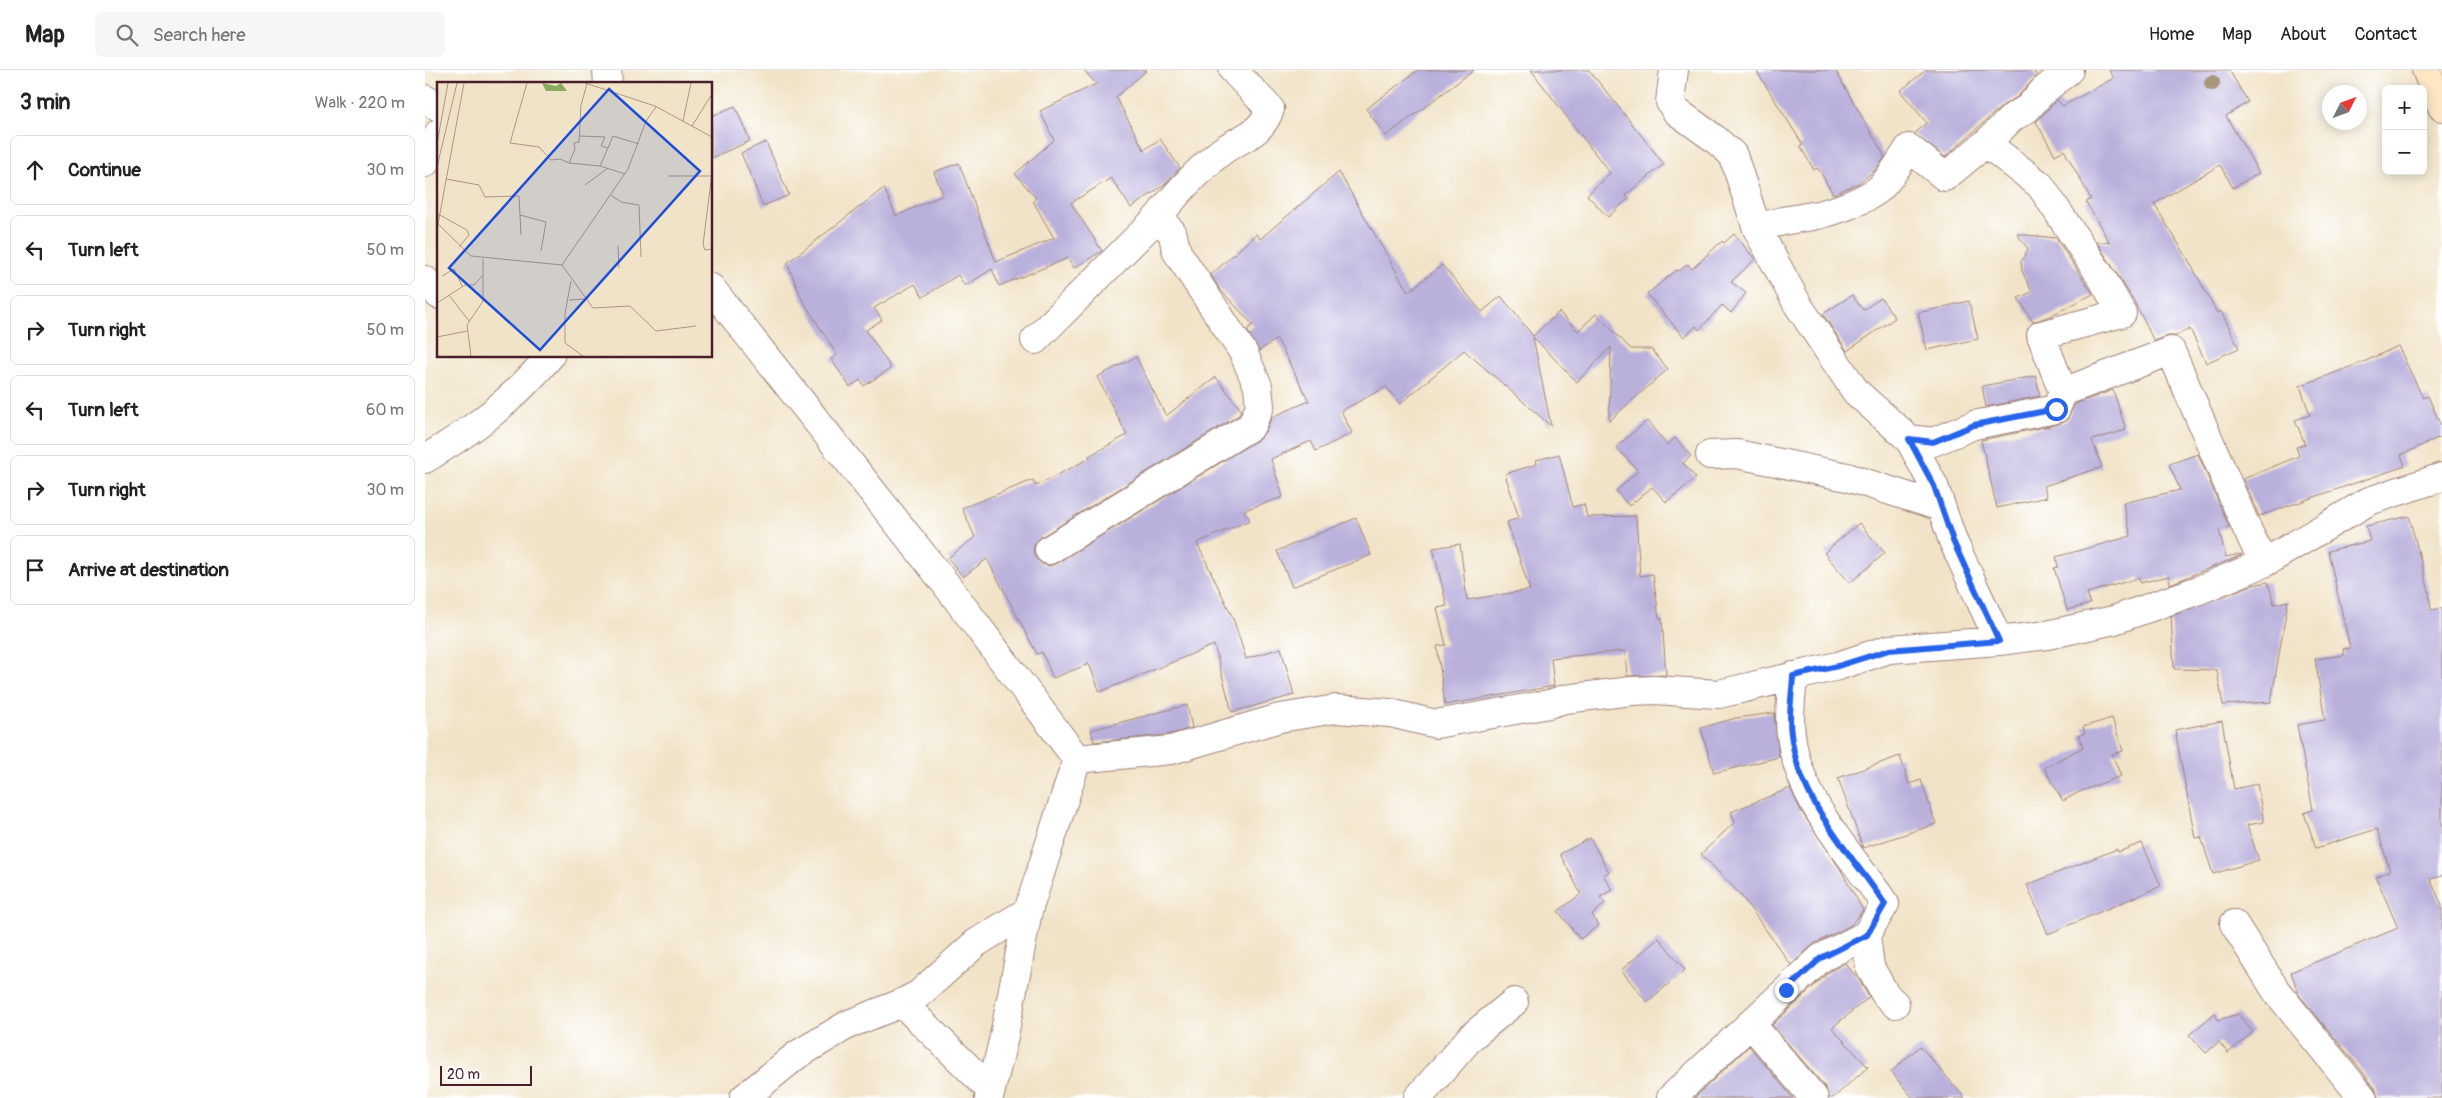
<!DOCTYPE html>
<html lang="en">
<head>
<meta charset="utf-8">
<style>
  body { margin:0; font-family:Pangolin,sans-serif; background:#f6f6f6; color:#222 }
  .controls { position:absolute; right:15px; top:15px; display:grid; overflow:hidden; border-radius:8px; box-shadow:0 2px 12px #0003 }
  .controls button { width:45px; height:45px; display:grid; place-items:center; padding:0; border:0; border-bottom:1px solid #e0e0e0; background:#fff; color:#222; font:25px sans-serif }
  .compass { position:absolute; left:1897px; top:15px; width:45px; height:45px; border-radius:50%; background:#fff; box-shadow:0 2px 12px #0003; rotate:48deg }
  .scale { position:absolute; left:15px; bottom:12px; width:92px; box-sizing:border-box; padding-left:5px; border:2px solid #4a1f2b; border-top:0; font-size:14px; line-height:18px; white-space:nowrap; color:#4a1f2b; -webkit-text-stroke:4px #fff; paint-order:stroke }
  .stop { position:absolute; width:15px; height:15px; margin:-11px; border:4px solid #2563eb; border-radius:50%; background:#fff }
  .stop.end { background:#2563eb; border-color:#fff; box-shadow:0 1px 5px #0008 }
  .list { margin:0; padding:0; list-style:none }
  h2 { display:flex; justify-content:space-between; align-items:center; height:65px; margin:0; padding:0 20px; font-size:21px }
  h2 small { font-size:16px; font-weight:400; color:#767676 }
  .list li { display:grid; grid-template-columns:32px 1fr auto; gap:15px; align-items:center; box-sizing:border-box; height:70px; margin:0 10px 10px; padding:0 10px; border:1px solid #e0e0e0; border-radius:8px }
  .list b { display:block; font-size:19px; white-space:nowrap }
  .list em { font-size:16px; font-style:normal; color:#767676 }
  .icon { flex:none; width:28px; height:28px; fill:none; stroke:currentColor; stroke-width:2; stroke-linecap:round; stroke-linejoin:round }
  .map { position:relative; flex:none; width:2017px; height:1028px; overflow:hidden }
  header { display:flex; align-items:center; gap:30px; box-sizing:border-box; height:70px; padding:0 25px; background:#fff; border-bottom:1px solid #e0e0e0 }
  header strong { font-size:24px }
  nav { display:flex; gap:28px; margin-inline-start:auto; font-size:18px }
  .search { width:350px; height:45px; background:#f6f6f6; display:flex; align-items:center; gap:12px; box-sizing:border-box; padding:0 18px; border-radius:8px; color:#767676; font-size:19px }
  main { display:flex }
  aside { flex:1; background:#fff }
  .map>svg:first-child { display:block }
  .building { fill:#b9b0dc }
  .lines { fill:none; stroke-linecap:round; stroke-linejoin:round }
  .street-casing { stroke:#9e8179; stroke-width:30 }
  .secondary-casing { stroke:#9e8179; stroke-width:30 }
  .street { stroke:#fff; stroke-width:28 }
  .secondary { stroke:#fce6c4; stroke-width:28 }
  .tree { fill:#a8977d }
  .route { stroke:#2563eb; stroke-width:6 }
  .inset-road { fill:none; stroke:#ae9589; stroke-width:1 }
  .view { fill:#1d4ed8; fill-opacity:0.15; stroke:#1d4ed8; stroke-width:2.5 }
  .inset-edge { fill:none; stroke:#4a1f2b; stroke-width:2.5 }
</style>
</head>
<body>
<header>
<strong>Map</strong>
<div class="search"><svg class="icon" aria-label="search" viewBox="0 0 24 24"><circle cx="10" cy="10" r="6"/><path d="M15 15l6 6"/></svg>Search here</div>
<nav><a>Home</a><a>Map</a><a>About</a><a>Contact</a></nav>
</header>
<main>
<aside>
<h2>3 min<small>Walk · 220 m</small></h2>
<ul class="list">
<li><svg class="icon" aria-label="ahead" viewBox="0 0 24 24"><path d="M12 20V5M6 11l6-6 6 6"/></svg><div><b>Continue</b></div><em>30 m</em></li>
<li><svg class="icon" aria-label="left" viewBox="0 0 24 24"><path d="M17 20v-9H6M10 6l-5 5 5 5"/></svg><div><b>Turn left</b></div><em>50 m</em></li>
<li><svg class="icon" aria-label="right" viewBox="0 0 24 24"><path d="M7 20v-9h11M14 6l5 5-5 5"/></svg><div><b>Turn right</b></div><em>50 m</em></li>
<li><svg class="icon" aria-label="left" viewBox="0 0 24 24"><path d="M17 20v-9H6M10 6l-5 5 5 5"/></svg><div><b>Turn left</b></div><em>60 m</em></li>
<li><svg class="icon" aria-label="right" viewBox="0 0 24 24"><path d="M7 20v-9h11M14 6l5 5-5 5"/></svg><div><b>Turn right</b></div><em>30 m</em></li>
<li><svg class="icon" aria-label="arrive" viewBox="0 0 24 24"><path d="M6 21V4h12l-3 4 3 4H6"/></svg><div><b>Arrive at destination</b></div></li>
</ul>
</aside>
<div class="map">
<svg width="2017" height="1028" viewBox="0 0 2017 1028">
  <rect width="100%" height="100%" fill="#fff"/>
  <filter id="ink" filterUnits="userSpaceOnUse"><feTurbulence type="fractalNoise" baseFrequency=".02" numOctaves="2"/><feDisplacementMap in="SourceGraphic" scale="10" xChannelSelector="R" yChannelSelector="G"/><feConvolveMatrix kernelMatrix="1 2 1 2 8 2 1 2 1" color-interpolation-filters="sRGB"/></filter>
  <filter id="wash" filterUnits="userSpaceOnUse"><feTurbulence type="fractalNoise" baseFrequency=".0096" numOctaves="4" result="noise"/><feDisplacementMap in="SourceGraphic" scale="20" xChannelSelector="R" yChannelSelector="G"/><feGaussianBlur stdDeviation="1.12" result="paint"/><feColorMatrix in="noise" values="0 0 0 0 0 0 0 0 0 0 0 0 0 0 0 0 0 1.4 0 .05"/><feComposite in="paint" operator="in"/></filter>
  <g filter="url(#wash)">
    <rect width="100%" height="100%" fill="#f1e3c7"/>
    <g id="blocks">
      <path class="building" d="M 659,0 L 722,0 L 691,27 L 719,80 L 735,69 L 755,98 L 739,115 L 706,138 L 686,108 L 646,133 L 677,181 L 649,198 L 643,188 L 574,216 L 567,199 L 540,216 L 533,205 L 498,227 L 490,214 L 449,238 L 457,250 L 441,260 L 466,298 L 439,316 L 435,310 L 425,317 L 406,289 L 412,285 L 377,229 L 362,193 L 459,118 L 471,146 L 518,125 L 509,102 L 534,93 L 571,192 L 629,168 L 608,131 L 611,128 L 590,104 L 629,70 L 615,41 L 671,14 Z
        M 993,0 L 1049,0 L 961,66 L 941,39 Z
        M 1106,0 L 1164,0 L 1239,94 L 1201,125 L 1204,128 L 1183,147 L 1162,125 L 1185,103 Z
        M 1331,0 L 1410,0 L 1460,87 L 1450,100 L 1434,113 L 1408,124 L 1393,98 L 1389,100 L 1375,76 L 1378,75 Z
        M 1501,0 L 1608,0 L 1612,6 L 1592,27 L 1577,36 L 1520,87 L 1489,64 L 1502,53 L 1475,21 Z
        M 1684,0 L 1804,0 L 1823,32 L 1801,46 L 1834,103 L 1808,118 L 1795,95 L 1729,134 L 1763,189 L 1792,243 L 1796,241 L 1814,278 L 1781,293 L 1765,259 L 1750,266 L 1741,266 L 1729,271 L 1708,229 L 1671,171 L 1685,173 L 1661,132 L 1666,129 L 1639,80 L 1630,85 L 1611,52 L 1632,30 L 1638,36 L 1689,8 Z
        M 310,36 L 325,71 L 286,88 L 286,46 Z
        M 341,72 L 364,125 L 338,136 L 316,83 Z
        M 914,102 L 983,222 L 1017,195 L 1057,242 L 1076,226 L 1108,266 L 1134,242 L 1153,261 L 1171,244 L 1206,279 L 1226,279 L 1243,299 L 1184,351 L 1186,277 L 1152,312 L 1108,267 L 1126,356 L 1039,280 L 975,334 L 961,317 L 916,341 L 927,363 L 891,381 L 886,371 L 846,389 L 858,427 L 819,440 L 825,450 L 772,473 L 808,548 L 821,589 L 856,578 L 869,625 L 807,642 L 789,575 L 675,622 L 664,594 L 628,608 L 617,582 L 612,584 L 562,489 L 538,507 L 523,488 L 550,467 L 537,438 L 608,410 L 611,416 L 665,388 L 664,386 L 702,365 L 672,307 L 711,287 L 741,346 L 791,307 L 816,340 L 814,345 L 616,467 L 610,473 L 608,481 L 611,489 L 617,494 L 625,496 L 632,493 L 834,369 L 840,362 L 847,347 L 884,331 L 852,269 L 834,281 L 822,260 L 828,255 L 794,218 L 786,205 L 831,164 L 835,169 Z
        M 1309,164 L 1330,189 L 1306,212 L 1321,223 L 1306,243 L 1297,235 L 1274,260 L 1271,256 L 1259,267 L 1222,224 L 1252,200 L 1254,201 L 1263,194 L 1267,199 L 1297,171 L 1299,173 Z
        M 1592,164 L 1631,168 L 1668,224 L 1625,246 L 1608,252 L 1593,228 L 1607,222 L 1597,201 L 1596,192 L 1603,179 Z
        M 1427,225 L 1438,240 L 1456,228 L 1470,248 L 1422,281 L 1398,244 Z
        M 1544,231 L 1553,269 L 1502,280 L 1493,243 Z
        M 1973,276 L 1998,328 L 2003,326 L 2017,358 L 2017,366 L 1976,385 L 1980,396 L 1834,446 L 1818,409 L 1874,386 L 1871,377 L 1880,374 L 1870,350 L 1885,345 L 1875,316 L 1941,291 Z
        M 1611,306 L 1615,326 L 1561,337 L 1557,316 Z
        M 1688,320 L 1701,360 L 1667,370 L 1677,397 L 1619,416 L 1622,427 L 1572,438 L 1556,370 L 1634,354 L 1641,351 L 1650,334 Z
        M 1222,351 L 1242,375 L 1250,368 L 1266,386 L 1258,393 L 1271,408 L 1241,432 L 1227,417 L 1204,436 L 1191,421 L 1213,401 L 1191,377 Z
        M 1134,384 L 1148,437 L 1159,434 L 1162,447 L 1211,446 L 1215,506 L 1228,504 L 1234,548 L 1237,548 L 1241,605 L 1202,606 L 1200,581 L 1126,588 L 1129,616 L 1020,635 L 1012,576 L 1021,575 L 1012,538 L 1022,536 L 1008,478 L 1035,474 L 1042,530 L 1105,520 L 1082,452 L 1094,448 L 1080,404 L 1112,394 L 1111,390 Z
        M 1773,384 L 1804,457 L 1794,460 L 1801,487 L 1816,484 L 1817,485 L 1745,514 L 1744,506 L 1715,513 L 1714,508 L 1662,523 L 1665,534 L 1642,540 L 1629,498 L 1633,497 L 1631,487 L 1706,466 L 1698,433 L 1755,420 L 1744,394 Z
        M 1984,446 L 2004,522 L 2006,540 L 2017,538 L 2017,806 L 2005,809 L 2017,835 L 2017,1028 L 1953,1028 L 1950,1018 L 1934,997 L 1874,925 L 1866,902 L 1973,858 L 1951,807 L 1965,801 L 1952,759 L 1891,778 L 1879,743 L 1888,740 L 1872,655 L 1900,650 L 1890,589 L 1919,585 L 1918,579 L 1925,578 L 1903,481 L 1945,471 L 1941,456 Z
        M 931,448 L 946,485 L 867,517 L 852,481 Z
        M 1434,453 L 1460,483 L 1425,513 L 1399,483 Z
        M 1843,512 L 1849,534 L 1863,531 L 1846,632 L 1798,635 L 1792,600 L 1749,599 L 1746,546 L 1827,515 Z
        M 762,635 L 767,658 L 742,665 L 669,672 L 666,660 Z
        M 1349,643 L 1354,687 L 1289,703 L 1276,658 L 1311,648 Z
        M 1687,648 L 1698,681 L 1687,684 L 1696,706 L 1654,722 L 1638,731 L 1619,698 L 1658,677 L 1654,665 L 1660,663 L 1658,657 Z
        M 1797,651 L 1809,719 L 1832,714 L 1839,752 L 1822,755 L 1834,790 L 1788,804 L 1776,767 L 1770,768 L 1750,660 Z
        M 1475,686 L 1484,714 L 1496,710 L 1511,754 L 1438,778 L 1413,708 Z
        M 1365,718 L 1376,741 L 1414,797 L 1438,840 L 1426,855 L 1389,874 L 1366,895 L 1315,824 L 1276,784 L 1310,752 L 1306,742 Z
        M 1165,768 L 1184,802 L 1178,805 L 1187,820 L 1175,827 L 1180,833 L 1167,845 L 1174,855 L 1155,869 L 1133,841 L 1156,824 L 1135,784 Z
        M 1717,773 L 1736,816 L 1623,864 L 1602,815 L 1692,779 L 1693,782 Z
        M 1234,868 L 1260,900 L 1222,932 L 1196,900 Z
        M 1420,893 L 1434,910 L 1444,927 L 1407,958 L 1443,997 L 1408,1028 L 1404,1028 L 1401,1018 L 1347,955 L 1405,901 Z
        M 1790,943 L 1793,950 L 1813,944 L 1828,962 L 1803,983 L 1794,972 L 1781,983 L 1764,965 Z
        M 1324,976 L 1368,1028 L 1269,1028 Z
        M 1495,976 L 1540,1028 L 1488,1028 L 1466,1002 Z"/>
    </g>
  </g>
  <g filter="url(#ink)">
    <use href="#blocks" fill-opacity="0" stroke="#9e8179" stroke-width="1"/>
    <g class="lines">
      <defs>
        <path id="street" d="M 182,0 L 183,14
          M 1249,0 L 1245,32 L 1251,41 L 1290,69 L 1308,85 L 1332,159 C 1352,150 1372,149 1393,145 C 1410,141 1441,130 1454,119 C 1466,108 1475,92 1484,78 L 1520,107 L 1561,73 L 1588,47 L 1602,39 L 1618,21 L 1644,0
          M 0,29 L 14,37
          M 1561,73 L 1615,115 L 1677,208 L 1697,243 L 1616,265 L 1638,322 L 1746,281 L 1822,459 L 1839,493
          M 0,93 L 14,63
          M 1332,159 L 1373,235 L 1431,322 L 1484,369 L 1509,416 L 1528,471 L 1574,571
          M 0,210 L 14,225
          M 286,218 L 520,513 L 652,689
          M 610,270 L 732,148
          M 1484,369 L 1508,372 L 1549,355 L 1631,339 L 1638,322
          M 1285,385 L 1312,384 L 1422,407 L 1516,437
          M 0,389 C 51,358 86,332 125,286
          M 624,480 L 826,356 L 835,336 L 833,316 L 818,282 L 752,182 L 747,162 L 732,148 C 751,124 773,100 797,81 C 818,66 835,66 845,39 L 808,0
          M 652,689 L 746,680 L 855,648 L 911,639 L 965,643 L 1011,654 L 1124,634 L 1140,629 L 1207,621 L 1229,620 L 1294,624 L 1413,596 L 1464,579 L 1574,571 L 1622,565 L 1689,550 L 1774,520 L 1839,493 L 1944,431 L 2017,407
          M 1809,854 L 1852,922 L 1938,1028
          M 1441,865 L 1445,897 L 1460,924 L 1470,934
          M 477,933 L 566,1020
          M 1326,954 L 1389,1028
          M 319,1028 L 372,985 L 424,954 L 477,933 L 494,924 L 551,873 L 603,841
          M 564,1028 L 578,971 L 603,841 L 652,689
          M 993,1028 L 1046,967 L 1089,932
          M 1246,1028 L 1396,888 L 1441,865 L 1460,834 C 1424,781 1373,730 1366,664 C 1363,646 1367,625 1368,606"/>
        <path id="secondary" d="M 2001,0 L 2017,37"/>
      </defs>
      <use href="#street" class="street-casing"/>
      <use href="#secondary" class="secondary-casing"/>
      <use href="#street" class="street"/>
      <use href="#secondary" class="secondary"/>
    </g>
    <circle class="tree" cx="1787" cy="13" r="8"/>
  </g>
  <g class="lines" filter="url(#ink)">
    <path class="route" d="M 1361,920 L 1396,888 L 1442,865 L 1460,834 C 1424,781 1373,730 1366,664 C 1363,646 1367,625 1368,606 L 1413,596 L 1464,580 L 1574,571 L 1528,471 L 1509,416 L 1484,369 L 1508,372 L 1549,355 L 1631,339"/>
  </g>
  <g transform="translate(12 12)">
    <rect width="275" height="275" fill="#f1e3c7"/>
    <path d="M 105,1 L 119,4 L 124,1 L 130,9 L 109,9 Z" fill="#8aaa5e"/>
    <path class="inset-road" d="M 27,1 L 1,142 L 34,174 L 125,183M 90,1 L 73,61 L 102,65 L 114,78 L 123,77 L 132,81 L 138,67 L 137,61 L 142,60 L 144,23 L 150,2M 148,1 L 218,24 L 275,55M 246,39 L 254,1M 255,44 L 275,12M 143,54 L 168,55 L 164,64 L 171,66 L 176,54 L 202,62M 0,62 L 11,1M 132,81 L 163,84 L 188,92M 163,84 L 171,66M 0,85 L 20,1M 275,91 L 266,163 L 268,168 L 275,167M 231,94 L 274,94M 9,97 L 42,103 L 48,115 L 82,114 L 83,133 L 109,140 L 104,169M 148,103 L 171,86M 174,113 L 184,120 L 202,123 L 204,175M 1,132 L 30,148 L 32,153 L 22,165M 83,133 L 84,153M 181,164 L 182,186M 125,183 L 191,87 L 209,39 L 219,25M 125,183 L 156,226 L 193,224 L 219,249 L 259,244M 5,194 L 17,187 L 25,204M 134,199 L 128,231 L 128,261 L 146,274M 12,213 L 32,239M 132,218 L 147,217M 0,221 L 28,203 L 37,203 L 46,193M 0,255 L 30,249M 34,274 L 30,243 L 46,219 L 46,177"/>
    <path class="view" d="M 172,7 L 263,89 L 103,268 L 12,186 Z"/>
    <rect width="275" height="275" class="inset-edge"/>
  </g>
</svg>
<div class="controls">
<button>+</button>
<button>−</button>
</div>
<svg class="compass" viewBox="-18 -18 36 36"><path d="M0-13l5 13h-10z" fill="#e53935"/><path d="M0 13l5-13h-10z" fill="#767676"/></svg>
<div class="scale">20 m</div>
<div class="stop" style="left:1631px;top:339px"></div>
<div class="stop end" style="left:1361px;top:920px"></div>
</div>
</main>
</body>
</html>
